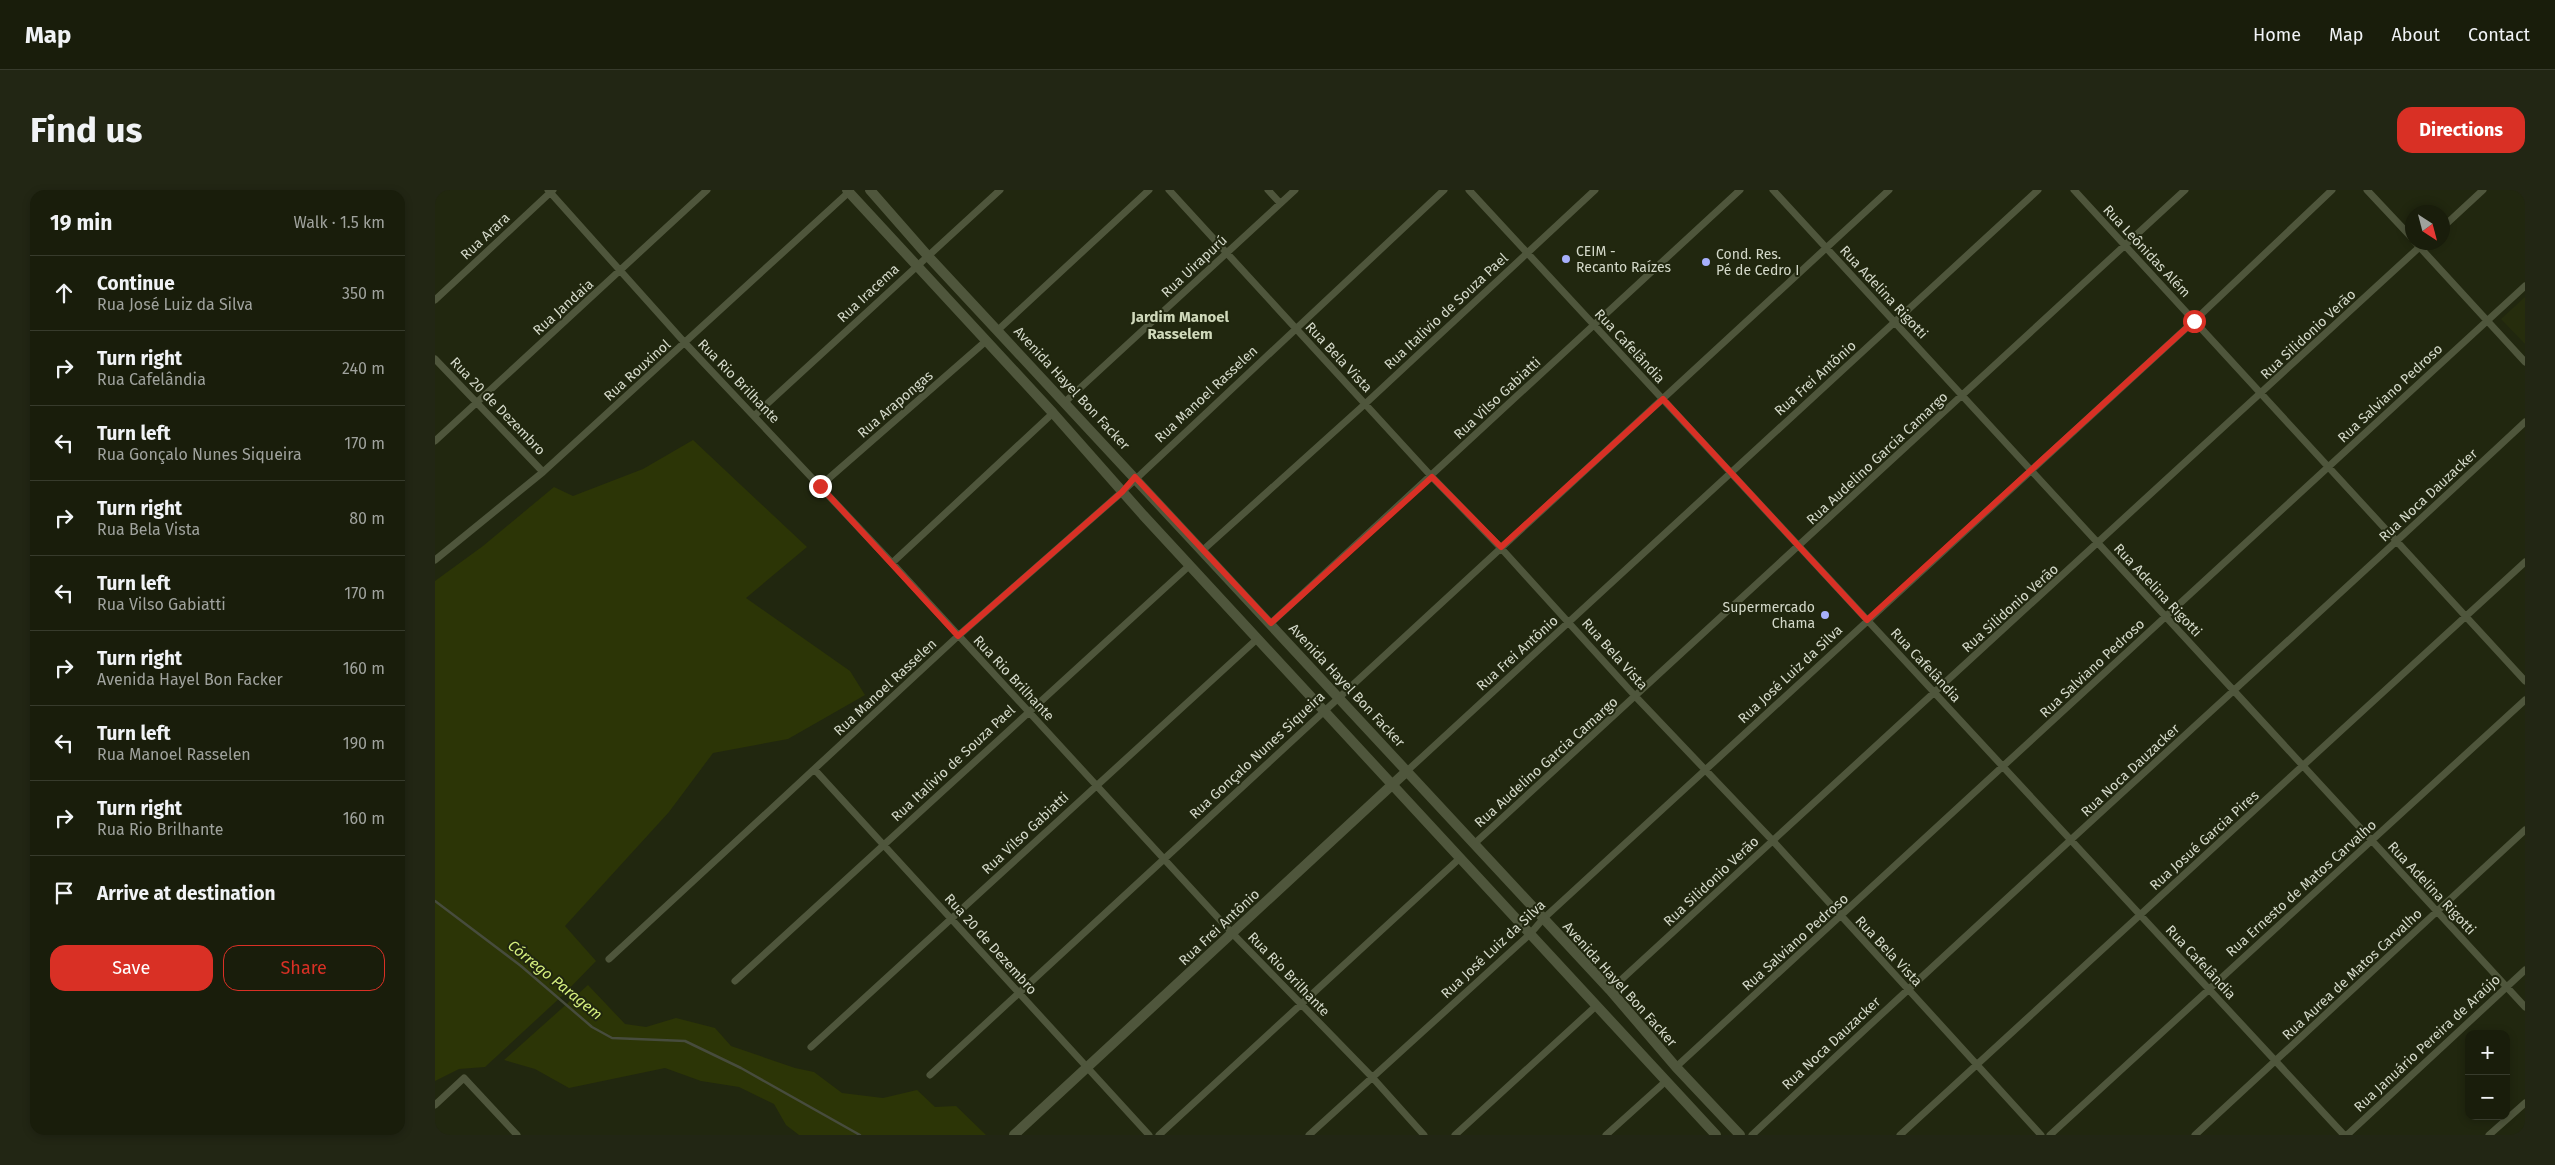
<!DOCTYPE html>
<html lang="en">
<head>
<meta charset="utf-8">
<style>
  body { margin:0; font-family:"Fira Sans",sans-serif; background:#222614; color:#f1f3f6 }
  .controls { position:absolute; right:15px; bottom:15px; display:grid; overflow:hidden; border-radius:10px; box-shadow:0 2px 8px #0003 }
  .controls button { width:45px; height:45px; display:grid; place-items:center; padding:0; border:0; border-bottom:1px solid #373b2c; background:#191d0b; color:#f1f3f6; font:25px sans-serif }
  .compass { position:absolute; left:1970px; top:15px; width:45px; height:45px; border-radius:50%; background:#191d0b; box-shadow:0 2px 8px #0003; rotate:144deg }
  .stop { position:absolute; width:15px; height:15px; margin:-11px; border:4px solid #d93025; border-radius:50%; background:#fff }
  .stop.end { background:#d93025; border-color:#fff; box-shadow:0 1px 5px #0008 }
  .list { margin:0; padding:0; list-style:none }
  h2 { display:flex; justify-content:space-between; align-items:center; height:65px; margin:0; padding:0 20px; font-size:21px }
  h2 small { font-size:16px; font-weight:400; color:#9fa29d }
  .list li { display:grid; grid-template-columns:32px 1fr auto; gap:15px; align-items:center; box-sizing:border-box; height:75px; padding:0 20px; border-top:1px solid #373b2c }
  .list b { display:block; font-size:19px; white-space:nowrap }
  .list p { margin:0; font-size:16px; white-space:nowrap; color:#9fa29d }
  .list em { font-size:16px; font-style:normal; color:#9fa29d }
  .actions { display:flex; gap:10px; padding:15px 20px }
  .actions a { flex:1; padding:11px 0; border:1px solid #d93025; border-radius:15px; text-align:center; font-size:18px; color:#d93025 }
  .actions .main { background:#d93025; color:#fff }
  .icon { flex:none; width:28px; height:28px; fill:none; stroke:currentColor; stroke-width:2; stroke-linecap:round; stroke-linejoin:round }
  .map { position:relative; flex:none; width:2090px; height:945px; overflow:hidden; border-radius:15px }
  header { display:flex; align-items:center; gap:30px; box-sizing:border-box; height:70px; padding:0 25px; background:#191d0b; border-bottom:1px solid #373b2c }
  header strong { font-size:24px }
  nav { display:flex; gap:28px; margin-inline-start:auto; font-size:18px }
  .intro { display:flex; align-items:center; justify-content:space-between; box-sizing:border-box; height:120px; padding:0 30px }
  h1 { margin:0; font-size:35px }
  .button { padding:12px 22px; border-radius:15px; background:#d93025; color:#fff; font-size:18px; font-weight:700 }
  main { display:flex; gap:30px; padding:0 30px }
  aside { flex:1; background:#191d0b; border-radius:15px; box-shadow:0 2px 8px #0003 }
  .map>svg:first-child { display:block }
  .built { fill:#262d0d }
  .green { fill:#2c3506 }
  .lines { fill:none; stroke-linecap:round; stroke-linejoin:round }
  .stream { stroke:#474c3d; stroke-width:2.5 }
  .street { stroke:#4f563c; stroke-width:7 }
  .secondary { stroke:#4f563c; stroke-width:10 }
  .route { stroke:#d93025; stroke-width:6 }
  .poi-dot { fill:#a7b0fc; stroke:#21270f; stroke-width:2 }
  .labels { text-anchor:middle; stroke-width:4; stroke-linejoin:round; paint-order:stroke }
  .street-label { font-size:14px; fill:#d4d9ca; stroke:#21270f }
  .poi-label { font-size:14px; fill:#d4d9ca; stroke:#21270f; text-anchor:start }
  .neighbourhood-label { font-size:15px; font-weight:bold; fill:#d0d9bb; stroke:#21270f }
  .water-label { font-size:15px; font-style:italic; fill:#d5ef7e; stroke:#21270f }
</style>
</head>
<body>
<header>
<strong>Map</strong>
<nav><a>Home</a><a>Map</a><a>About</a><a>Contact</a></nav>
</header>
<div class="intro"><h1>Find us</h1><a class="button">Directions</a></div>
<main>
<aside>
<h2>19 min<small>Walk · 1.5 km</small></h2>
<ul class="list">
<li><svg class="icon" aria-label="ahead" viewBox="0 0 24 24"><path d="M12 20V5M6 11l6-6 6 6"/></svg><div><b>Continue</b><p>Rua José Luiz da Silva</p></div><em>350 m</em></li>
<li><svg class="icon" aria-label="right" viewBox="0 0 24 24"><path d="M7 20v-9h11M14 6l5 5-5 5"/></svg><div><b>Turn right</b><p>Rua Cafelândia</p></div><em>240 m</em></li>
<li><svg class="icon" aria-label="left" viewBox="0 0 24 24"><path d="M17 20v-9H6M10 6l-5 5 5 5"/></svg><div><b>Turn left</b><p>Rua Gonçalo Nunes Siqueira</p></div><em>170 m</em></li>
<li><svg class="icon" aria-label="right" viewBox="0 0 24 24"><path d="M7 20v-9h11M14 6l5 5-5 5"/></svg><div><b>Turn right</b><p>Rua Bela Vista</p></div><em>80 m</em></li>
<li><svg class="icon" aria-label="left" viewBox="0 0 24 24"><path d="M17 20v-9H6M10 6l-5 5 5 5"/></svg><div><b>Turn left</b><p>Rua Vilso Gabiatti</p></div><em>170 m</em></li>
<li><svg class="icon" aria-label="right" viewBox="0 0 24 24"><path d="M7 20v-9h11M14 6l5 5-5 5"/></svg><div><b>Turn right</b><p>Avenida Hayel Bon Facker</p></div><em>160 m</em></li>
<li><svg class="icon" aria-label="left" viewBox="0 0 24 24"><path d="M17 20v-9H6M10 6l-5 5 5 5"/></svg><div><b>Turn left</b><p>Rua Manoel Rasselen</p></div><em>190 m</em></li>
<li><svg class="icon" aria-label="right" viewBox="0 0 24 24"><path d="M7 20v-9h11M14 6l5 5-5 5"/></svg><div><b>Turn right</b><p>Rua Rio Brilhante</p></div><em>160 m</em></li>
<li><svg class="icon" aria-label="arrive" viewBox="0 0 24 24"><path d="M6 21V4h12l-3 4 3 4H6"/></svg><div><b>Arrive at destination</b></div></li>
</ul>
<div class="actions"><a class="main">Save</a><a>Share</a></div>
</aside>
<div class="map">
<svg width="2090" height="945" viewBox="0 0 2090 945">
  <rect width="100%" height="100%" fill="#21270f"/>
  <path class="built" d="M 2090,107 L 2090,154 L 2066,129 Z"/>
  <path class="green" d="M 258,250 L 372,357 L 311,408 L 415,481 L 430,505 L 353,549 L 278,563 L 234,622 L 130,736 L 161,771 L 128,805 L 50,877 L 24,879 L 0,891 L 0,391 L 48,356 L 119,297 L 138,306 L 208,279 Z
    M 153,795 L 190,834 L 211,837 L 241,828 L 280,838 L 296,856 L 360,878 L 379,882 L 407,903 L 448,908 L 482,900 L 500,917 L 521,916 L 551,945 L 364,945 L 351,935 L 339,914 L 304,897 L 266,891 L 230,878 L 134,898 L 100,879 L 69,870 Z"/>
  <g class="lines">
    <path class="stream" d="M 0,711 L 86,776 L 157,837 L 177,848 L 250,851 L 306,878 L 425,945"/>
    <path class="street" d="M 113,0 L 250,153 L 457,373 L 797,743 L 937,887 L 989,945
      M 734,0 L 997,287 L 1065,357 L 1201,507 L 1338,651 L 1606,945
      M 833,0 L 845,13
      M 1034,0 L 1909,945
      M 1338,0 L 2090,817
      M 1639,0 L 2090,491
      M 1932,0 L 1978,49
      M 2008,37 L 2048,0
      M 1980,52 L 2090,172
      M 0,110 L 118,0
      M 564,139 L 714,0
      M 0,169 L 108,282
      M 631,211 L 860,0
      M 320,225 L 565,0
      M 0,251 L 272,0
      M 385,296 L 551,151
      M 768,360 L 930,214 L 1160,0
      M 0,370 L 108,282 L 414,2
      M 457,373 L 618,223
      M 836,433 L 1305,0
      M 380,580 L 714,945
      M 972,581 L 1603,0
      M 1039,654 L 1750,0
      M 174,769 L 523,446 L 687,302 L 1009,0
      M 300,791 L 755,375
      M 1175,800 L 1990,52
      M 376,857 L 822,449
      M 1241,877 L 2090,96
      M 495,885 L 1454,0
      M 0,915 L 29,888 L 82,945
      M 724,945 L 1025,668
      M 874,945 L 1095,744 L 1108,729 L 1759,131 L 1897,0
      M 1020,945 L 1161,816
      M 1171,945 L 1231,891
      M 1317,945 C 1572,705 1834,471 2090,232
      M 1465,945 L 2090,372
      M 1615,945 L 2090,510
      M 1760,945 L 2090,640
      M 1912,945 L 2090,780
      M 2054,945 L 2090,913"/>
    <path class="secondary" d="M 412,0 L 618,223 L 708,325 L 1281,945
      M 435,0 L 492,65 L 1175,800 L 1241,877 L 1305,945
      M 579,945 L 972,581"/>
  </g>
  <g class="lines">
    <path class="route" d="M 385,296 L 523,446 L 687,302 L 700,287 L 836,433 L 997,287 L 1066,357 L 1228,209 L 1432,430 L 1759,131"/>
  </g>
  <g class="poi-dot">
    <circle cx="1131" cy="69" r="5"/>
    <circle cx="1271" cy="72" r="5"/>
    <circle cx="1390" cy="425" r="5"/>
  </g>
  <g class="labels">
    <g class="street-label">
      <text transform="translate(50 46) rotate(-43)" y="5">Rua Arara</text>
      <text transform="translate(1712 61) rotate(47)" y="5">Rua Leônidas Além</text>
      <text transform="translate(759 76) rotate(-43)" y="5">Rua Uirapurú</text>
      <text transform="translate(1449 102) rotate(47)" y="5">Rua Adelina Rigotti</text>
      <text transform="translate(433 103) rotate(-43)" y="5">Rua Iracema</text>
      <text transform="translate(128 117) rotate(-42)" y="5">Rua Jandaia</text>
      <text transform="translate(1011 121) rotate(-43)" y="5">Rua Italivio de Souza Pael</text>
      <text transform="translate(1873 144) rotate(-43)" y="5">Rua Silidonio Verão</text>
      <text transform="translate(1195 156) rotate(47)" y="5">Rua Cafelândia</text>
      <text transform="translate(904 167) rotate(47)" y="5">Rua Bela Vista</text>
      <text transform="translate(202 180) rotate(-42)" y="5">Rua Rouxinol</text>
      <text transform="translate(1380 188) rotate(-42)" y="5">Rua Frei Antônio</text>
      <text transform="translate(304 191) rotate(46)" y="5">Rua Rio Brilhante</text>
      <text transform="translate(637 198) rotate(47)" y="5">Avenida Hayel Bon Facker</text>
      <text transform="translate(1955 203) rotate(-43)" y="5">Rua Salviano Pedroso</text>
      <text transform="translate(771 204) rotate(-43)" y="5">Rua Manoel Rasselen</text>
      <text transform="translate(1062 208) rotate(-43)" y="5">Rua Vilso Gabiatti</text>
      <text transform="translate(460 214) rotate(-41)" y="5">Rua Arapongas</text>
      <text transform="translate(63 216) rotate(46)" y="5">Rua 20 de Dezembro</text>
      <text transform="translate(1442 268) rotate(-43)" y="5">Rua Audelino Garcia Camargo</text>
      <text transform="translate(1993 305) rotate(-43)" y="5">Rua Noca Dauzacker</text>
      <text transform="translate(1723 400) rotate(47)" y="5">Rua Adelina Rigotti</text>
      <text transform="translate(1575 418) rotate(-42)" y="5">Rua Silidonio Verão</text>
      <text transform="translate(1082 463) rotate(-42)" y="5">Rua Frei Antônio</text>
      <text transform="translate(1180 464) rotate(48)" y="5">Rua Bela Vista</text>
      <text transform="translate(1491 475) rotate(47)" y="5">Rua Cafelândia</text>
      <text transform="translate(1657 478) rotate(-43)" y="5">Rua Salviano Pedroso</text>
      <text transform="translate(1355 484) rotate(-43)" y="5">Rua José Luiz da Silva</text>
      <text transform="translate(579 488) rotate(47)" y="5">Rua Rio Brilhante</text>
      <text transform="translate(912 495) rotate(47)" y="5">Avenida Hayel Bon Facker</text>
      <text transform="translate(450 497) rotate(-43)" y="5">Rua Manoel Rasselen</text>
      <text transform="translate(822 565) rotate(-43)" y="5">Rua Gonçalo Nunes Siqueira</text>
      <text transform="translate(1111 572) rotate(-42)" y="5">Rua Audelino Garcia Camargo</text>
      <text transform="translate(518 573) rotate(-43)" y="5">Rua Italivio de Souza Pael</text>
      <text transform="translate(1695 580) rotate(-43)" y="5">Rua Noca Dauzacker</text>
      <text transform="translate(590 643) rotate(-43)" y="5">Rua Vilso Gabiatti</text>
      <text transform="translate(1769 650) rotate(-42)" y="5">Rua Josué Garcia Pires</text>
      <text transform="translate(1276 691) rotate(-43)" y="5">Rua Silidonio Verão</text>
      <text transform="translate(1866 698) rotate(-42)" y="5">Rua Ernesto de Matos Carvalho</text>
      <text transform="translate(1997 698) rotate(47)" y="5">Rua Adelina Rigotti</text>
      <text transform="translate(784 737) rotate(-43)" y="5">Rua Frei Antônio</text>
      <text transform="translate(1360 752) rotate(-42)" y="5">Rua Salviano Pedroso</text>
      <text transform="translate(556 754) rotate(48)" y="5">Rua 20 de Dezembro</text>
      <text transform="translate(1058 759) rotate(-43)" y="5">Rua José Luiz da Silva</text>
      <text transform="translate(1454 761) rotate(47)" y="5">Rua Bela Vista</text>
      <text transform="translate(1766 772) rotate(47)" y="5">Rua Cafelândia</text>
      <text transform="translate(854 784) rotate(46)" y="5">Rua Rio Brilhante</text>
      <text transform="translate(1917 784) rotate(-43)" y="5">Rua Aurea de Matos Carvalho</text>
      <text transform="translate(1185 794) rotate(48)" y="5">Avenida Hayel Bon Facker</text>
      <text transform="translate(1396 853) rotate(-43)" y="5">Rua Noca Dauzacker</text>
      <text transform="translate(1992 853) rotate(-43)" y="5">Rua Januário Pereira de Araújo</text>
    </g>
    <g class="poi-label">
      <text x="1141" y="66">CEIM -<tspan x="1141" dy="16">Recanto Raízes</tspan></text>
      <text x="1281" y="69">Cond. Res.<tspan x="1281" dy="16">Pé de Cedro I</tspan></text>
      <text x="1380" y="422" text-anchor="end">Supermercado<tspan x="1380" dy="16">Chama</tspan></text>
    </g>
    <g class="neighbourhood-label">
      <text x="745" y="132">Jardim Manoel<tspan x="745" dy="17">Rasselem</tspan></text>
    </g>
    <g class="water-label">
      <text transform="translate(120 790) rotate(39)" y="5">Córrego Paragem</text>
    </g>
  </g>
</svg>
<div class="controls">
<button>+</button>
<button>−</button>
</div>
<svg class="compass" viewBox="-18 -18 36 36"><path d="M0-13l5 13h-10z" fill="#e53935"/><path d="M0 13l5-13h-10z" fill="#9fa29d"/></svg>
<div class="stop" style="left:1759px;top:131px"></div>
<div class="stop end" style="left:385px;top:296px"></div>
</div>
</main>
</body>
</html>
